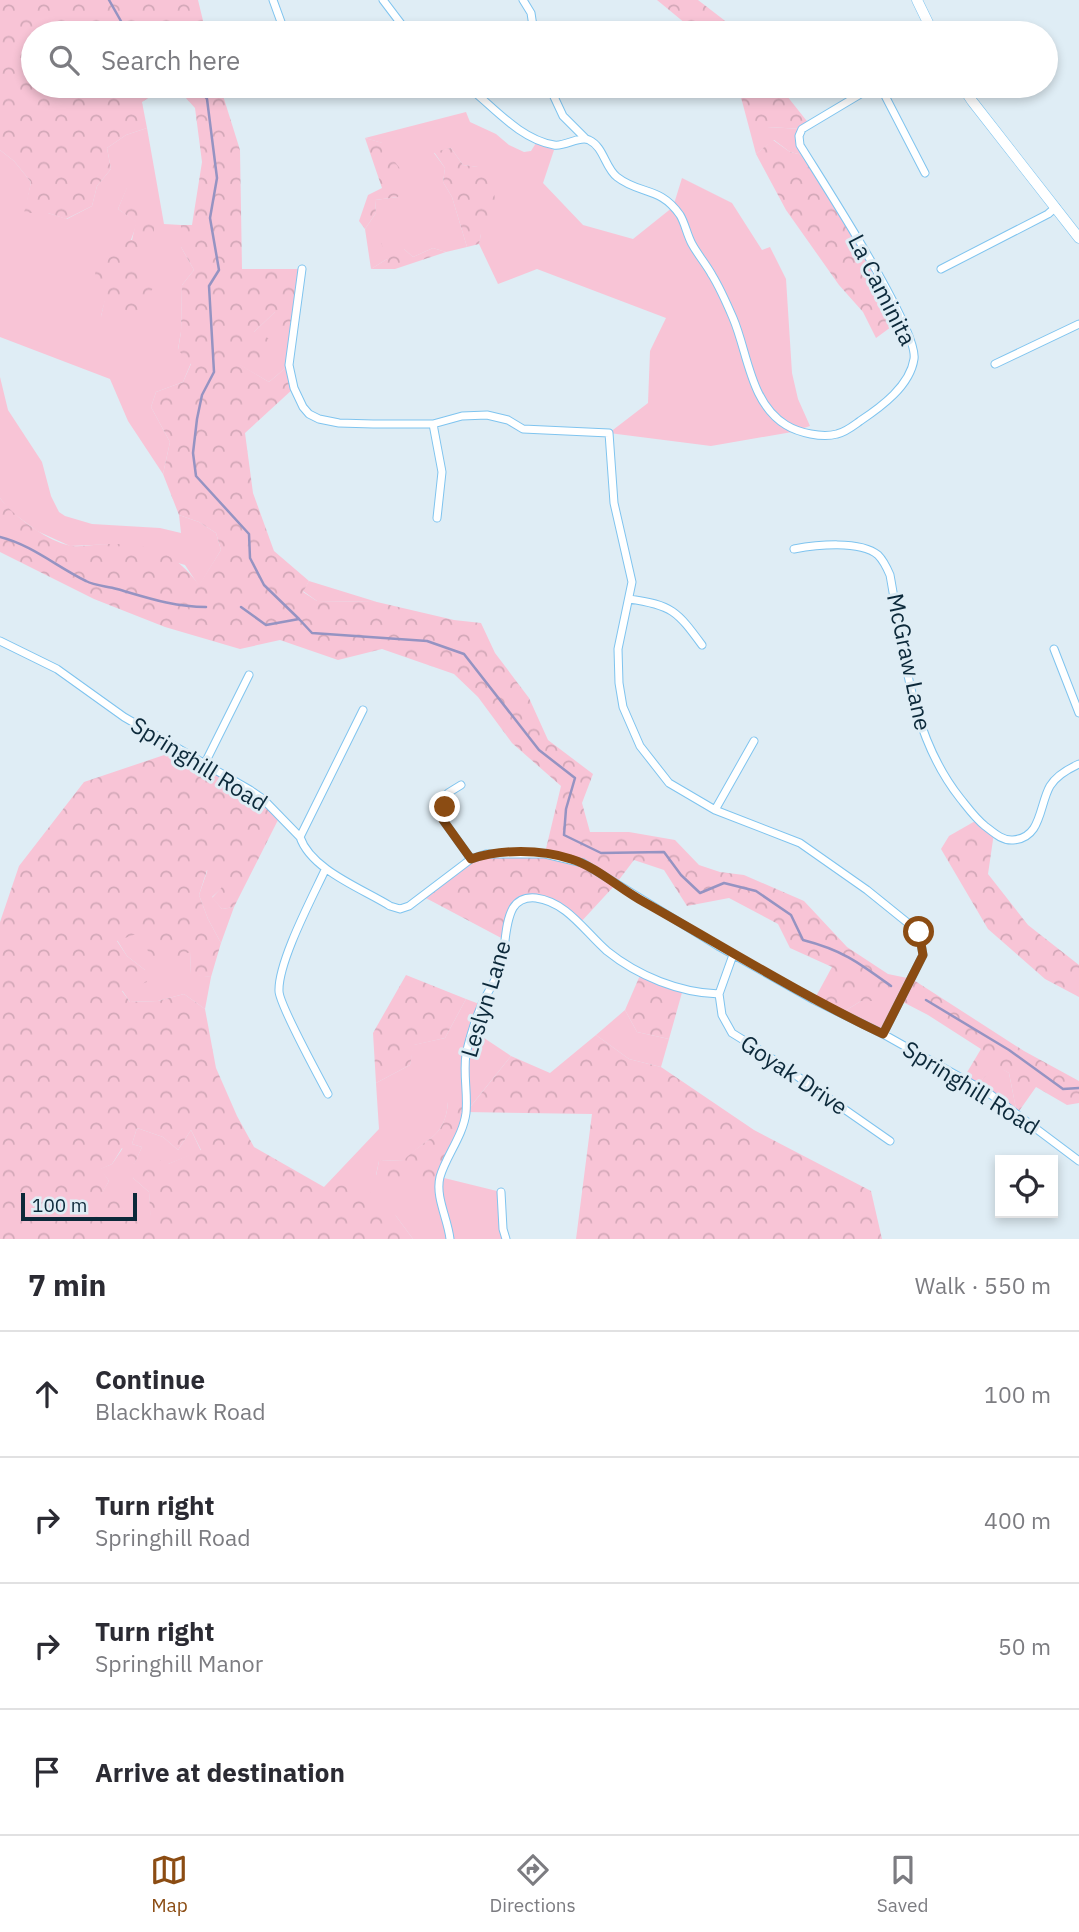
<!DOCTYPE html>
<html lang="en">
<head>
<meta charset="utf-8">
<style>
  body { margin:0; font-family:"IBM Plex Sans",sans-serif; background:#f2f2f3; color:#2b2b33 }
  .controls { position:absolute; right:21px; bottom:21px; display:grid; overflow:hidden; border-radius:0px; box-shadow:0 4px 10px #0003 }
  .controls button { width:63px; height:63px; display:grid; place-items:center; padding:0; border:0; border-bottom:2px solid #e1e1e2; background:#fff; color:#2b2b33; font:35px sans-serif }
  .scale { position:absolute; left:21px; bottom:18px; width:116px; box-sizing:border-box; padding-left:7px; border:4px solid #0c293a; border-top:0; font-size:19px; line-height:24px; white-space:nowrap; color:#0c293a; -webkit-text-stroke:5px #dfedf5; paint-order:stroke }
  .stop { position:absolute; width:21px; height:21px; margin:-16px; border:5px solid #8b4c13; border-radius:50%; background:#fff }
  .stop.end { background:#8b4c13; border-color:#fff; box-shadow:0 2px 7px #0008 }
  .list { margin:0; padding:0; list-style:none }
  h2 { display:flex; justify-content:space-between; align-items:center; height:91px; margin:0; padding:0 28px; font-size:30px }
  h2 small { font-size:23px; font-weight:400; color:#7c7c81 }
  .list li { display:grid; grid-template-columns:46px 1fr auto; gap:21px; align-items:center; box-sizing:border-box; height:126px; padding:0 28px; border-top:2px solid #e1e1e2 }
  .list b { display:block; font-size:26px; white-space:nowrap }
  .list p { margin:0; font-size:23px; white-space:nowrap; color:#7c7c81 }
  .list em { font-size:23px; font-style:normal; color:#7c7c81 }
  .icon { flex:none; width:38px; height:38px; fill:none; stroke:currentColor; stroke-width:2; stroke-linecap:round; stroke-linejoin:round }
  .map { position:relative; flex:none; width:1079px; height:1239px; overflow:hidden }
  .search { position:absolute; background:#fff; box-shadow:0 4px 10px #0003; left:21px; right:21px; top:21px; height:77px; display:flex; align-items:center; gap:18px; box-sizing:border-box; padding:0 24px; border-radius:38px; color:#7c7c81; font-size:26px }
  .sheet { height:595px; background:#fff }
  nav { display:flex; justify-content:space-around; align-items:center; box-sizing:border-box; height:98px; border-top:2px solid #e1e1e2; background:#fff; font-size:19px; color:#7c7c81 }
  nav a { display:grid; justify-items:center; gap:4px }
  nav .on { color:#8b4c13 }
  .map>svg:first-child { display:block }
  .grass { fill:#f8c4d6; fill-rule:evenodd }
  .forest { fill:url(#forest-crowns); fill-rule:evenodd }
  .lines { fill:none; stroke-linecap:round; stroke-linejoin:round }
  .stream { stroke:#9593c2; stroke-width:2.5 }
  .street-casing { stroke:#7fc4ef; stroke-width:9 }
  .secondary-casing { stroke:#7fc4ef; stroke-width:11 }
  .street { stroke:#fff; stroke-width:7 }
  .secondary { stroke:#fff; stroke-width:10 }
  .route { stroke:#8b4c13; stroke-width:9 }
  .labels { text-anchor:middle; stroke-width:6; stroke-linejoin:round; paint-order:stroke }
  .street-label { font-size:23px; fill:#0c293a; stroke:#dfedf5 }
</style>
</head>
<body>
<div class="map">
<svg width="1079" height="1239" viewBox="0 0 1079 1239">
  <defs>
    <pattern id="forest-crowns" width="20" height="18" patternUnits="userSpaceOnUse" patternTransform="scale(1.75)"><rect width="20" height="18" fill="#f8c4d6"/><path d="M2 6a3 3 0 1 1 6 0M12 15a3 3 0 1 1 6 0" fill="none" stroke="#d3a8b8"/></pattern>
  </defs>
  <rect width="100%" height="100%" fill="#dfedf5"/>
  <path class="grass" d="M 466,112 L 470,122 L 496,134 L 509,145 L 524,152 L 531,151 L 536,143 L 554,150 L 543,183 L 583,225 L 633,239 L 673,207 L 682,178 L 732,203 L 762,250 L 770,247 L 786,279 L 792,373 L 798,399 L 810,426 L 792,432 L 711,446 L 609,433 L 648,403 L 650,351 L 666,318 L 537,269 L 498,284 L 479,244 L 481,234 L 478,167 L 463,165 L 451,148 L 434,153 L 445,168 L 443,182 L 452,197 L 467,247 L 446,252 L 433,248 L 413,257 L 404,249 L 404,235 L 387,259 L 371,269 L 365,229 L 376,213 L 375,200 L 398,197 L 382,157 L 382,143 L 365,138 Z
    M 767,127 L 802,129 L 799,136 L 807,156 L 790,152 L 774,140 L 756,154 L 751,135 L 767,135 Z
    M 147,128 L 164,224 L 181,225 L 181,247 L 194,270 L 182,285 L 181,332 L 178,349 L 191,363 L 183,382 L 156,392 L 151,407 L 170,442 L 163,474 L 128,421 L 110,379 L 0,337 L 0,150 L 14,161 L 31,182 L 25,213 L 48,213 L 67,219 L 92,206 L 97,186 L 111,169 L 107,148 L 126,135 ZM 127,188 L 154,251 L 133,251 L 101,317 C 107,283 128,255 137,222 L 118,209 Z
    M 276,311 L 295,322 L 289,365 L 269,382 L 238,364 L 254,332 Z
    M 0,377 L 8,410 L 42,462 L 51,496 L 59,512 L 65,516 L 92,524 L 160,528 L 181,533 L 179,515 L 199,522 L 216,533 L 221,550 L 199,586 L 185,565 L 114,544 L 70,546 L 37,531 L 9,510 L 0,498 Z
    M 309,581 L 377,602 L 317,601 L 303,591 Z
    M 208,869 L 223,887 L 212,897 L 222,909 L 234,907 L 221,943 L 208,919 L 199,895 Z
    M 136,933 L 190,951 L 191,974 L 211,977 L 205,1009 L 184,994 L 158,1001 L 130,1002 L 122,990 L 145,970 L 127,956 L 117,940 Z
    M 466,999 L 482,1005 L 472,1030 L 511,1056 L 466,1112 L 448,1102 C 445,1139 426,1137 405,1160 L 379,1161 L 376,1175 L 413,1184 L 440,1177 L 501,1192 L 506,1239 L 413,1239 L 396,1216 L 324,1187 L 379,1129 L 376,1083 L 410,1065 L 413,1045 L 445,1038 Z
    M 861,1001 L 901,1001 L 883,1034 L 840,1014 Z
    M 625,1010 L 637,1032 L 669,1039 L 661,1067 L 629,1059 L 596,1035 Z
    M 996,1065 L 1009,1073 L 1017,1114 L 975,1086 Z
    M 137,1128 L 163,1137 L 178,1150 L 191,1130 L 201,1151 L 133,1178 L 149,1192 L 152,1229 L 124,1209 L 100,1196 L 109,1181 L 100,1169 L 112,1164 L 123,1148 L 134,1164 L 142,1147 L 132,1144 Z"/>
  <path class="forest" d="M 0,0 L 198,0 L 206,33 L 33,33 L 33,86 L 167,86 L 142,102 L 147,128 L 126,135 L 107,148 L 111,169 L 97,186 L 92,206 L 66,219 L 48,213 L 24,213 L 31,182 L 14,161 L 0,150 Z
    M 657,0 L 698,0 L 724,20 L 736,33 L 697,33 Z
    M 175,86 L 220,86 L 240,150 L 242,269 L 302,269 L 295,322 L 276,330 L 275,312 L 254,332 L 275,341 L 271,360 L 239,364 L 269,382 L 289,365 L 294,388 L 245,433 L 253,493 L 274,551 L 309,581 L 303,592 L 317,601 L 377,602 L 454,620 L 481,623 L 495,653 L 529,698 L 548,740 L 593,774 L 582,803 L 590,832 L 629,832 L 675,840 L 699,865 L 720,872 L 744,875 L 804,901 L 847,947 L 888,974 L 912,979 L 1024,1051 L 1079,1081 L 1079,1103 L 1067,1105 L 1036,1087 L 1017,1114 L 1009,1073 L 996,1066 L 975,1086 L 963,1079 L 981,1049 L 928,1015 L 901,1001 L 861,1001 L 840,1014 L 814,1000 L 832,967 L 790,948 L 778,924 L 729,898 L 687,906 L 664,870 L 634,860 L 615,885 L 580,923 L 555,905 L 528,898 L 512,909 L 505,940 L 422,896 L 451,874 L 486,854 L 545,853 L 561,786 L 512,743 L 478,697 L 454,674 L 382,649 L 338,660 L 280,640 L 240,649 L 165,627 L 94,599 L 0,552 L 0,498 C 13,516 50,543 72,546 C 84,547 98,544 110,544 C 151,544 175,552 199,585 L 221,550 L 216,533 L 199,522 L 179,515 L 163,474 L 170,442 L 151,407 L 156,392 L 183,382 L 191,364 L 178,350 L 181,332 L 182,285 L 194,270 L 181,247 L 181,225 L 192,225 L 202,162 L 195,108 Z
    M 738,86 L 779,86 L 810,125 L 802,129 L 768,127 L 767,135 L 751,135 Z
    M 365,138 L 383,143 L 382,157 L 395,162 L 405,175 L 398,197 L 375,200 L 376,213 L 365,229 L 359,221 L 368,195 L 382,188 Z
    M 773,140 L 790,152 L 807,156 L 902,319 L 876,338 L 863,312 L 839,285 L 786,210 L 756,154 Z
    M 451,148 L 463,165 L 479,167 C 497,185 499,207 491,232 L 481,234 L 479,244 L 467,247 L 452,197 L 443,182 L 445,168 L 434,152 Z
    M 127,187 L 154,213 L 154,252 L 133,251 L 153,288 L 136,316 L 122,308 L 101,317 L 105,298 L 95,278 L 96,253 L 115,239 L 132,240 L 136,222 L 118,209 Z
    M 404,234 L 404,249 L 413,257 L 433,248 L 446,252 L 395,269 L 371,269 L 387,259 L 381,242 Z
    M 182,749 L 250,790 L 280,816 L 234,907 L 222,909 L 212,898 L 222,887 L 207,870 L 199,895 L 208,919 L 221,943 L 211,977 L 191,975 L 190,952 L 176,958 L 153,958 L 136,934 L 117,941 L 127,956 L 145,970 L 147,982 L 122,991 L 130,1002 L 158,1001 L 184,994 L 205,1009 L 216,1068 L 237,1116 L 254,1147 L 324,1187 L 355,1184 L 368,1190 L 396,1216 L 413,1239 L 0,1239 L 0,922 L 19,866 L 84,782 ZM 137,1128 L 163,1137 L 178,1150 L 191,1130 L 201,1150 L 168,1164 L 150,1156 L 133,1178 L 149,1192 L 151,1227 L 138,1209 L 124,1209 L 115,1191 L 101,1195 L 109,1181 L 101,1169 L 112,1164 L 122,1148 L 134,1165 L 142,1147 L 132,1144 Z
    M 977,820 L 994,833 L 988,874 L 1028,925 L 1079,965 L 1079,997 L 1045,979 L 988,929 L 941,849 L 949,836 Z
    M 641,973 L 683,989 L 669,1039 L 637,1032 L 625,1010 Z
    M 406,975 L 466,999 L 445,1038 L 414,1045 L 410,1065 L 376,1083 L 373,1033 Z
    M 596,1035 L 629,1059 L 661,1067 L 754,1130 L 871,1191 L 882,1239 L 576,1239 L 592,1114 L 466,1112 L 439,1191 L 376,1176 L 379,1161 L 404,1160 C 426,1137 445,1139 448,1102 L 465,1091 L 467,1111 L 511,1056 L 550,1073 Z"/>
  <g class="lines">
    <path class="stream" d="M 109,0 L 126,30 L 131,33
      M 197,86 L 207,99 L 217,178 L 210,218 L 219,270 L 209,286 L 214,372 L 202,395 L 197,419 L 193,453 L 196,476 L 249,534 L 250,558 L 264,585 L 299,619
      M 0,537 C 32,545 57,567 86,581 C 95,586 107,586 117,589 C 148,598 174,607 206,607
      M 241,607 L 266,625 L 299,619 L 312,633 L 427,641 L 464,654 L 539,750 L 575,778 L 566,809 L 564,835 L 601,853 L 664,852 L 681,875 L 700,893 L 724,883 L 756,891 L 791,915 L 803,940 C 842,950 858,962 891,986
      M 926,1000 L 1009,1050 L 1063,1089 L 1079,1088"/>
    <defs>
      <path id="street" d="M 273,0 L 281,22 L 281,33
        M 383,0 L 408,33
        M 523,0 L 531,13 L 534,33
        M 279,86 L 280,92
        M 467,86 C 493,106 519,139 554,145 C 565,147 580,135 589,140 C 604,147 605,168 617,177 C 640,195 660,186 680,215 C 685,223 687,235 692,244 C 698,255 706,264 712,275 C 720,288 727,304 733,318 C 748,353 750,403 786,425 C 799,433 822,438 837,434 C 846,432 853,426 860,421 C 881,407 910,386 914,359 C 919,329 820,178 800,145 L 799,136 L 802,129 L 874,86
        M 549,86 L 563,116 L 585,138
        M 880,86 L 925,173
        M 302,269 L 289,365 L 294,388 L 303,407 L 309,414 L 319,419 L 339,423 L 373,424 L 433,424 L 462,416 L 487,415 L 508,420 L 523,429 L 609,433 L 614,503 L 632,582 L 618,649 L 619,683 L 623,707 L 640,746 L 669,783 L 715,810 L 800,843 L 867,890 L 919,932 L 923,955 L 883,1034
        M 941,269 L 1048,214 L 1056,207
        M 995,364 L 1079,324
        M 433,424 L 442,472 L 437,518
        M 794,549 C 816,545 860,540 878,555 C 884,561 887,568 890,575 C 904,651 910,735 960,798 C 968,808 975,818 985,826 C 993,832 1002,841 1013,840 C 1042,838 1039,805 1050,786 C 1056,776 1068,769 1079,764
        M 629,599 C 672,605 677,611 702,645
        M 0,641 L 57,669 L 124,717 L 250,790 L 263,799 L 300,837 C 311,870 363,889 390,906 L 400,909 L 409,906 L 471,859 L 486,854 L 545,854 L 583,863 L 718,946 L 814,1000 L 883,1034 L 990,1094 L 1079,1161
        M 1054,649 L 1079,713
        M 204,765 L 249,675
        M 461,785 L 448,793 L 443,820 L 471,859
        M 715,810 L 754,741
        M 300,837 L 363,710
        M 325,870 C 312,898 278,962 279,991 C 279,1004 319,1077 328,1094
        M 733,955 L 719,994 L 722,1015 L 732,1033 L 758,1049 L 890,1141
        M 501,1192 L 503,1229 L 506,1239
        M 450,1239 C 448,1219 435,1197 440,1177 C 446,1156 463,1136 466,1113 C 468,1093 463,1074 466,1054 C 470,1037 475,1020 482,1004 C 488,991 497,979 501,965 C 506,948 504,924 513,908 C 518,900 526,897 536,898 C 567,902 585,932 607,951 C 638,976 680,993 719,994"/>
      <path id="secondary" d="M 917,0 L 933,33
        M 962,86 L 972,101 L 1079,238"/>
    </defs>
    <use href="#street" class="street-casing"/>
    <use href="#secondary" class="secondary-casing"/>
    <use href="#street" class="street"/>
    <use href="#secondary" class="secondary"/>
  </g>
  <g class="lines">
    <path class="route" d="M 445,807 L 443,820 L 471,859 C 500,849 541,849 571,859 C 597,867 620,889 644,902 C 724,947 801,995 883,1034 L 923,955 L 919,932"/>
  </g>
  <g class="labels">
    <g class="street-label">
      <text transform="translate(882 290) rotate(63)" y="8">La Caminita</text>
      <text transform="translate(909 662) rotate(78)" y="8">McGraw Lane</text>
      <text transform="translate(199 764) rotate(32)" y="8">Springhill Road</text>
      <text transform="translate(486 999) rotate(-73)" y="8">Leslyn Lane</text>
      <text transform="translate(794 1075) rotate(34)" y="8">Goyak Drive</text>
      <text transform="translate(971 1088) rotate(32)" y="8">Springhill Road</text>
    </g>
  </g>
</svg>
<div class="controls">
<button><svg class="icon" aria-label="locate" viewBox="0 0 24 24"><circle cx="12" cy="12" r="6"/><path d="M12 2v4M12 18v4M2 12h4M18 12h4"/></svg></button>
</div>
<div class="scale">100 m</div>
<div class="stop" style="left:919px;top:932px"></div>
<div class="stop end" style="left:445px;top:807px"></div>
<div class="search"><svg class="icon" aria-label="search" viewBox="0 0 24 24"><circle cx="10" cy="10" r="6"/><path d="M15 15l6 6"/></svg>Search here</div>
</div>
<section class="sheet">
<h2>7 min<small>Walk · 550 m</small></h2>
<ul class="list">
<li><svg class="icon" aria-label="ahead" viewBox="0 0 24 24"><path d="M12 20V5M6 11l6-6 6 6"/></svg><div><b>Continue</b><p>Blackhawk Road</p></div><em>100 m</em></li>
<li><svg class="icon" aria-label="right" viewBox="0 0 24 24"><path d="M7 20v-9h11M14 6l5 5-5 5"/></svg><div><b>Turn right</b><p>Springhill Road</p></div><em>400 m</em></li>
<li><svg class="icon" aria-label="right" viewBox="0 0 24 24"><path d="M7 20v-9h11M14 6l5 5-5 5"/></svg><div><b>Turn right</b><p>Springhill Manor</p></div><em>50 m</em></li>
<li><svg class="icon" aria-label="arrive" viewBox="0 0 24 24"><path d="M6 21V4h12l-3 4 3 4H6"/></svg><div><b>Arrive at destination</b></div></li>
</ul>
</section>
<nav>
<a class="on"><svg class="icon" aria-label="map" viewBox="0 0 24 24"><path d="M3 6l6-2 6 2 6-2v14l-6 2-6-2-6 2zM9 4v14M15 6v14"/></svg>Map</a>
<a><svg class="icon" aria-label="directions" viewBox="0 0 24 24"><path d="M12 3l9 9-9 9-9-9zM9 14v-3h6M13 9l2 2-2 2"/></svg>Directions</a>
<a><svg class="icon" aria-label="saved" viewBox="0 0 24 24"><path d="M7 4h10v16l-5-4-5 4z"/></svg>Saved</a>
</nav>
</body>
</html>
